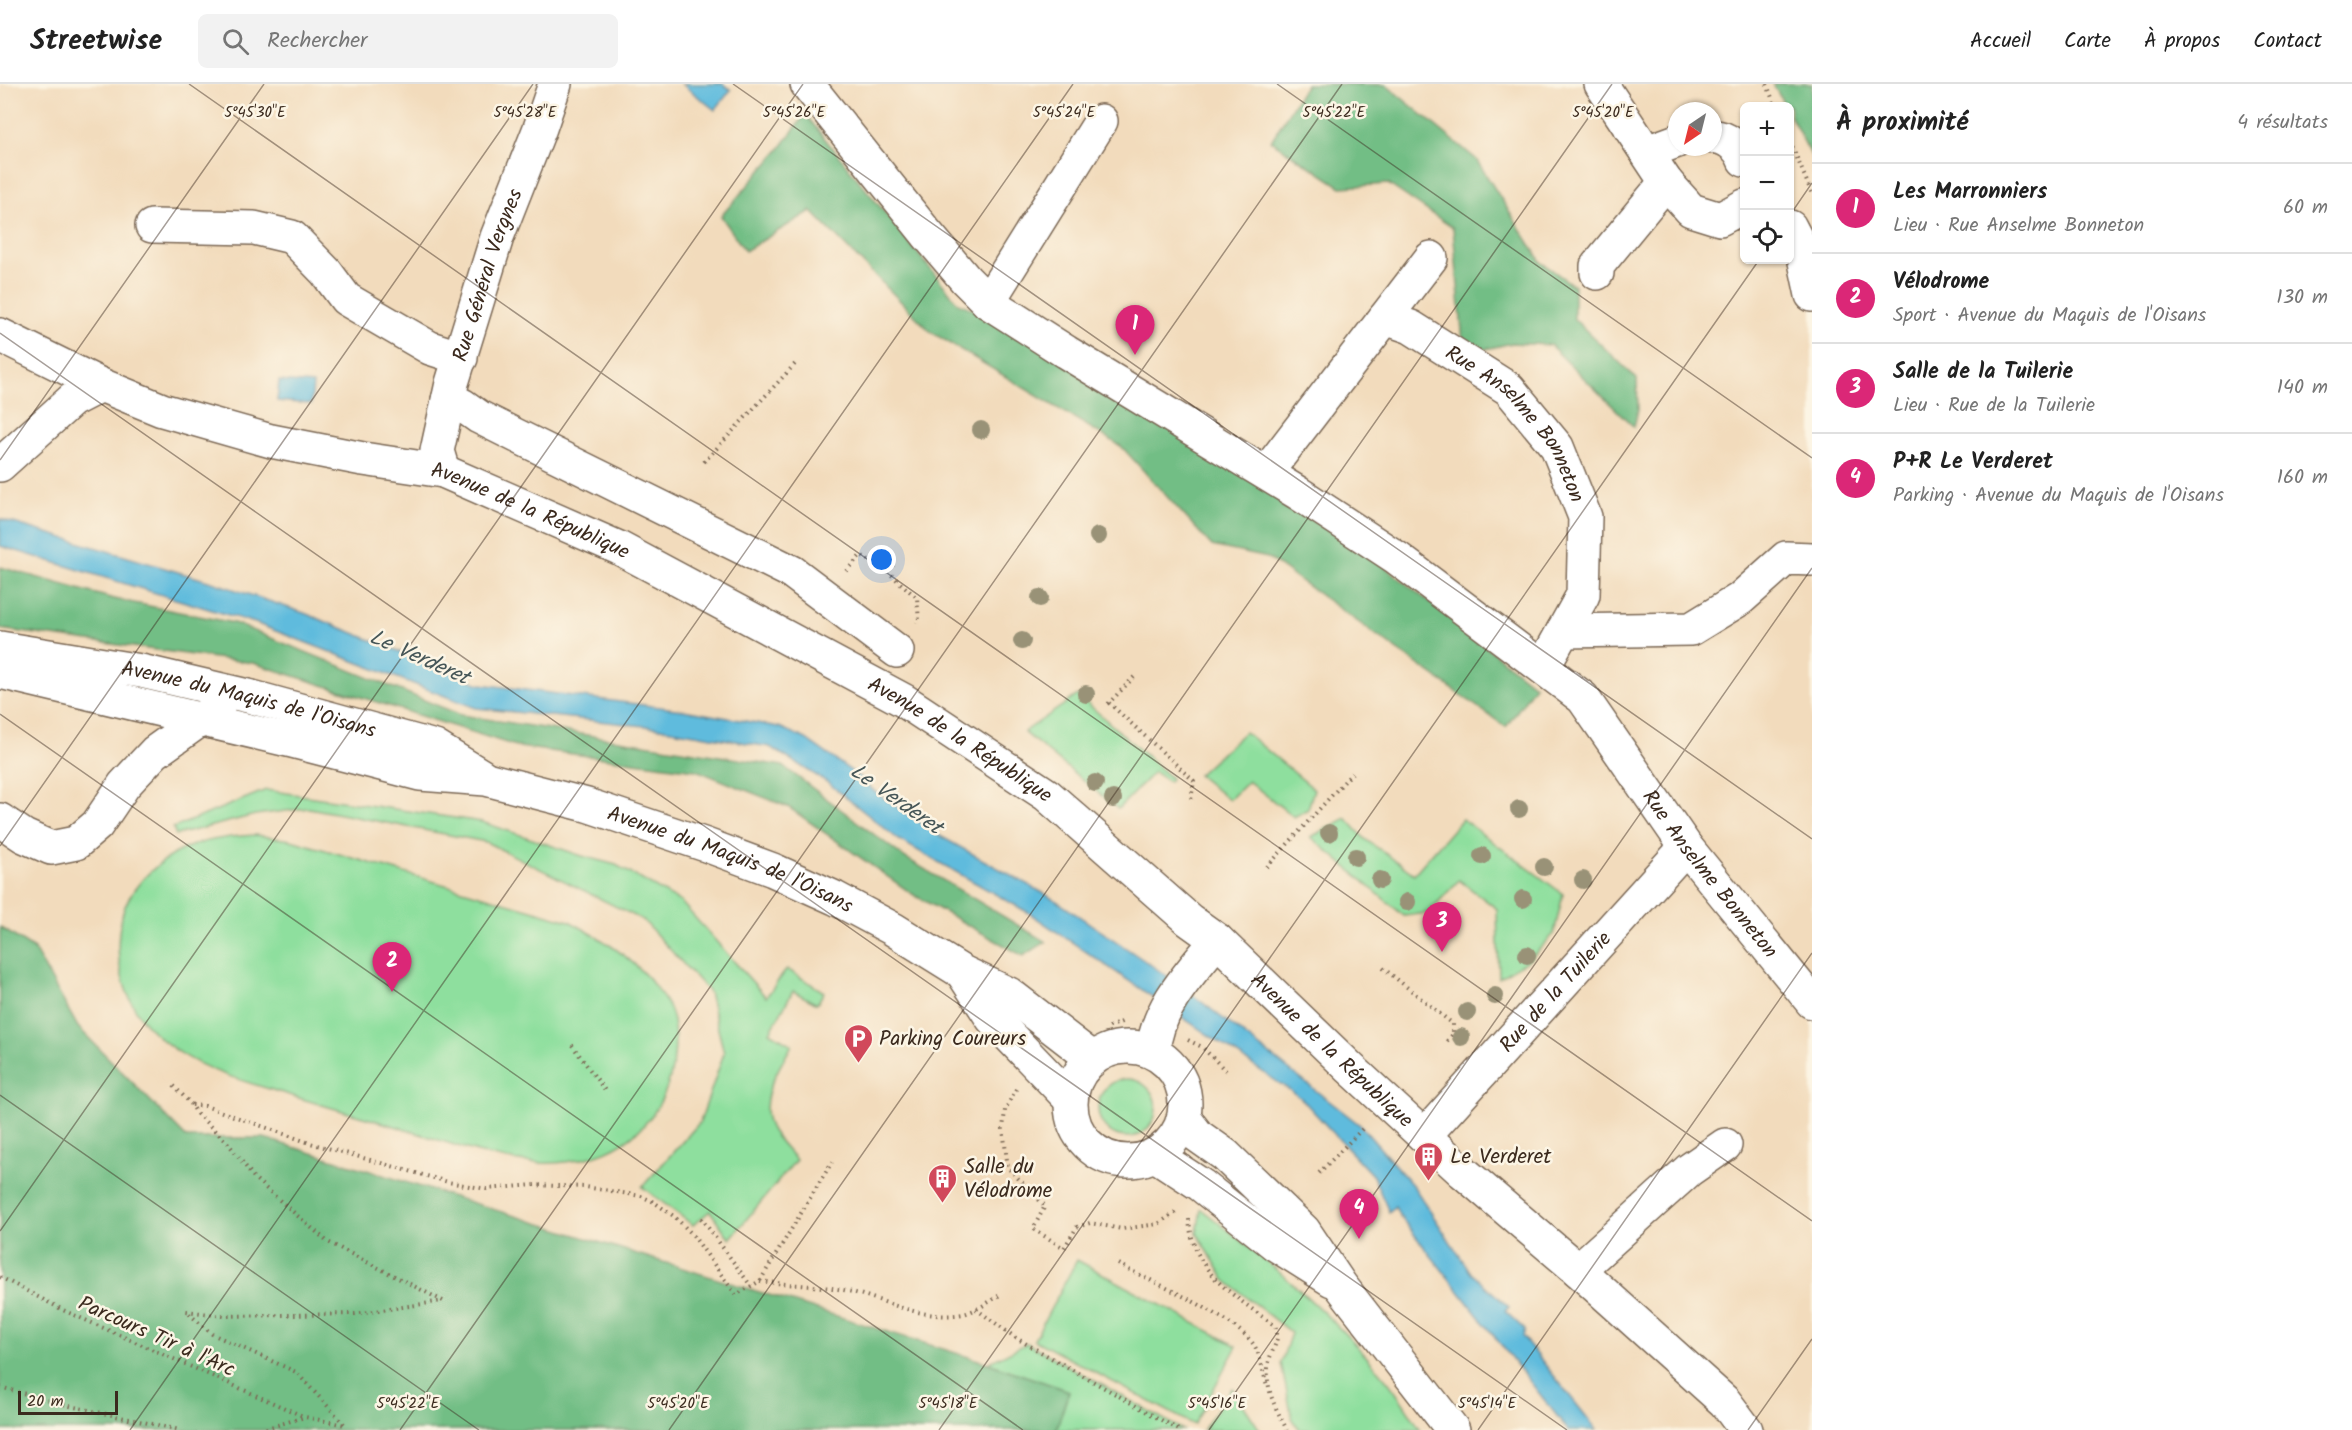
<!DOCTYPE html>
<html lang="fr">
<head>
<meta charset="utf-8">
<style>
  body { margin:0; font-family:Kalam,sans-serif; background:#f2f2f2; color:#222 }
  .controls { position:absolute; right:18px; top:18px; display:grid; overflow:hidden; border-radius:9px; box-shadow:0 2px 4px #0004 }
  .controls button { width:54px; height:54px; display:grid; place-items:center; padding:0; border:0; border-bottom:2px solid #e0e0e0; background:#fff; color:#222; font:30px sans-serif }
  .compass { position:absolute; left:1668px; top:18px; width:54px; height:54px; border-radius:50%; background:#fff; box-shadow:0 2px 4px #0004; rotate:215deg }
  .scale { position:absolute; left:18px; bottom:15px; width:100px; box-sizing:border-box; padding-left:6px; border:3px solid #3b2a1e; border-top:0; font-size:16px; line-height:21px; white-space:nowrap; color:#3b2a1e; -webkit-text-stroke:4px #fcf5e5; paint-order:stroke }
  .you { position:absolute; left:882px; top:476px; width:21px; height:21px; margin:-15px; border:4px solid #fff; border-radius:50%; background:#1a73e8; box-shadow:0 0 0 9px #1a73e833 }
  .badge { display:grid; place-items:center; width:39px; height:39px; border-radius:50%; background:#db2777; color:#fff; font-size:20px; font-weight:700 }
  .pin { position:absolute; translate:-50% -50px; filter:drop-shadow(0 2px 3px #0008) }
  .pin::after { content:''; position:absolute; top:32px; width:21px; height:18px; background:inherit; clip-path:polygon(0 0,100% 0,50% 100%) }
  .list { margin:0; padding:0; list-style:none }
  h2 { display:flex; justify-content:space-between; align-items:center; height:78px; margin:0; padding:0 24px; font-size:26px }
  h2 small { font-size:20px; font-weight:400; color:#767676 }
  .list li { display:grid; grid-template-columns:39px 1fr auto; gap:18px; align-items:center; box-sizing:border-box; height:90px; padding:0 24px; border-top:2px solid #e0e0e0 }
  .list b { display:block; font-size:22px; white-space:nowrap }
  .list p { margin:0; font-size:20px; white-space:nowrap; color:#767676 }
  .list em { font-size:20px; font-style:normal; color:#767676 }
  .icon { flex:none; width:33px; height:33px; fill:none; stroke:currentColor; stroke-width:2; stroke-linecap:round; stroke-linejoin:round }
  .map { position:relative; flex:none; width:1812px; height:1346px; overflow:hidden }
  header { display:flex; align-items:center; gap:36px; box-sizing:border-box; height:84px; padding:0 30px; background:#fff; border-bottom:2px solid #e0e0e0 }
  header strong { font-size:28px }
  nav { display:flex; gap:33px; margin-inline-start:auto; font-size:21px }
  .search { width:420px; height:54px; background:#f2f2f2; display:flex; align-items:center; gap:15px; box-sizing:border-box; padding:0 21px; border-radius:9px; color:#767676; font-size:22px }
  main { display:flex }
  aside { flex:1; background:#fff }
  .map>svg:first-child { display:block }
  .green { fill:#8edf9e; stroke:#64845e; stroke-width:1.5 }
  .forest { fill:#72be85; stroke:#567452; stroke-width:1.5 }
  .water { fill:#5fbbdd; stroke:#4d727e; stroke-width:1.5 }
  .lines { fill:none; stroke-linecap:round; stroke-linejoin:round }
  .minor-casing { stroke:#7b6855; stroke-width:36 }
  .major-casing { stroke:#7b6855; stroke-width:36 }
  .path { stroke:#7b6855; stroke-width:4; stroke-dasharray:1.5 4.5; stroke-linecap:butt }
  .minor { stroke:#fff; stroke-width:33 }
  .major { stroke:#fff; stroke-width:33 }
  .tree { fill:#999277 }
  .ticks { fill:none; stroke:#3b2a1e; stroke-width:1.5; stroke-opacity:0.45 }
  .labels { text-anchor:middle; stroke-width:5; stroke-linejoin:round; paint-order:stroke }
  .street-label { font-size:21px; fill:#3b2a1e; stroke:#fcf5e5 }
  .poi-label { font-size:21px; fill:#3b2a1e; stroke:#fcf5e5; text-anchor:start }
  .water-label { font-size:22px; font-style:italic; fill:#465657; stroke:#fcf5e5 }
  .ticks-label { font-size:15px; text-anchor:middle; fill:#3b2a1e; stroke:#fcf5e5; stroke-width:5; stroke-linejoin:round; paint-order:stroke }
</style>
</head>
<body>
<header>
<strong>Streetwise</strong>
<div class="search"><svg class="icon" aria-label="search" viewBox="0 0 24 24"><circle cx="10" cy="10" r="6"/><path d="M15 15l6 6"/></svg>Rechercher</div>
<nav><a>Accueil</a><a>Carte</a><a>À propos</a><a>Contact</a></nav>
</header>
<main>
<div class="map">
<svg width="1812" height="1346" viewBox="0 0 1812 1346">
  <rect width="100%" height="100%" fill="#fcf5e5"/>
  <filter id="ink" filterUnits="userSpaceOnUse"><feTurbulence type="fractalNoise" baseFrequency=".0167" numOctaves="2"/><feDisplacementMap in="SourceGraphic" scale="12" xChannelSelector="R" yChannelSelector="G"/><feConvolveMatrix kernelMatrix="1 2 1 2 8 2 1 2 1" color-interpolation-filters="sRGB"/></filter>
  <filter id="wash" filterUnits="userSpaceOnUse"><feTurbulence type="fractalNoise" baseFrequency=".008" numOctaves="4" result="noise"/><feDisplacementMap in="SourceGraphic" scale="24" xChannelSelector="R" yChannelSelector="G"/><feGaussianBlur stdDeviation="1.35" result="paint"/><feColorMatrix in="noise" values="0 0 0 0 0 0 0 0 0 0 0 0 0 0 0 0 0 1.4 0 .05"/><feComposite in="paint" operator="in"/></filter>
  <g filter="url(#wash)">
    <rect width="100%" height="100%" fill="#f2dbbc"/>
    <path class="green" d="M 1078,611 L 1171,694 L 1169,698 L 1154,688 L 1118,725 L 1024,648 Z
      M 1245,648 L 1314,705 L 1308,725 L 1294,733 L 1248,697 L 1229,716 L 1198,691 Z
      M 266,706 L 482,738 L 582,772 L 616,781 L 681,818 L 766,913 L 787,885 L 824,908 L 817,920 L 793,907 L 770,948 L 792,961 C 778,986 755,1018 772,1047 C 779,1058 789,1067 796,1076 L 730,1155 L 710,1127 L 693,1141 L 642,1103 L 700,1038 L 724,969 L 709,908 L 643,836 L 486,758 L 309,724 L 255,731 L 176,751 L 173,744 Z
      M 1346,734 L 1365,755 L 1414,790 L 1462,735 L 1563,810 L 1554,850 L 1530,875 L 1499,894 L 1497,825 L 1459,796 L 1428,829 L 1404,832 L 1311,753 Z
      M 255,751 L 291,756 L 569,837 C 608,858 644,880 667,920 C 675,934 676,957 674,973 C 667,1028 633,1065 578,1076 C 566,1078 552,1080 540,1079 C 496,1078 441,1056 398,1043 C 362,1033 325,1022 289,1011 C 243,997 198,986 161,955 C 125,925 111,877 122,832 C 125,818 134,805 143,795 C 176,760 208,754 255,751 Z
      M1098 1024a29 29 0 1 1 58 0a29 29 0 1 1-58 0Z
      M 1201,1125 C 1267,1176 1331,1229 1384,1293 C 1398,1309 1409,1329 1421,1346 L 1300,1346 L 1292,1334 L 1281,1279 L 1291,1249 L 1225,1196 L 1197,1149 Z
      M 1077,1176 L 1237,1262 L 1194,1341 L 1034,1256 Z
      M 1027,1259 L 1183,1346 L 1056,1346 L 1069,1307 L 988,1279 Z
      M 1232,1304 L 1260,1346 L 1203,1346 Z"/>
    <path class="forest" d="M 1306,0 L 1386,1 L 1476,75 L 1541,178 L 1574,202 L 1574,235 L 1637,295 L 1638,325 L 1634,343 L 1550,261 L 1512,259 L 1464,270 L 1453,144 L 1388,100 L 1341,103 L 1271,57 Z
      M 1773,0 L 1812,0 L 1812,73 L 1790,31 L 1790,22 L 1785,22 Z
      M 805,30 L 958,219 L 1008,239 L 1380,479 L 1535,602 L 1506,643 L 1268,474 L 1212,462 L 1121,362 L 931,248 L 811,127 L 745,167 L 721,132 L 779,66 Z
      M 0,483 L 114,515 L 234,539 L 461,631 L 783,682 L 904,773 L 1046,858 L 1023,872 L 914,811 L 788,723 L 696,686 L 519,663 L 253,579 L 0,545 Z
      M 0,843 L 34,865 L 78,943 L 187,1054 L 264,1054 L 988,1279 L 1069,1307 L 1056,1346 L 0,1346 Z"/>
    <path class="water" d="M 682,0 L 723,0 L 731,6 L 715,26 Z
      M 279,297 L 313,300 L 311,320 L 277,317 Z
      M 0,435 L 215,499 L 304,529 L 480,600 L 683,626 L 779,643 L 806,655 L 861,694 L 875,708 L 940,752 L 1052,814 L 1176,898 L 1360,1041 L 1414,1103 L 1471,1189 L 1509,1223 L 1505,1227 L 1525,1246 L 1523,1253 L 1597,1346 L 1568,1346 L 1399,1131 L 1395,1122 L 1389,1128 L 1373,1092 L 1301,1014 L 1029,829 L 899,756 L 827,698 L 770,663 L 654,643 L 476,624 L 255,539 L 0,462 Z"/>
  </g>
  <g filter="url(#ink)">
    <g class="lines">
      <defs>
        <g id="minor">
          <path id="s1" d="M 807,0 L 927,150 L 966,196 L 988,218 L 1066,268 L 1298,409 L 1397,474 L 1583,614 L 1686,763 L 1812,918"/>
          <path d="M 1601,0 L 1666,98 L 1691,126 L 1720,135 L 1744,122"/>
          <path d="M 1713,53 C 1726,52 1740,64 1744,76"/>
          <path d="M 1647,68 L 1677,57"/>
          <path d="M 152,142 L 254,144 L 292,153 L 326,188 L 346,215 L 430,264 L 461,274"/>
          <path d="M 1790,143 L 1803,168 L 1812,211"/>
          <path d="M 1597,189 L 1597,182 L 1666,98"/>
          <path d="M 988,218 L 1101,37"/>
          <path id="s2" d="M 1385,234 L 1411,243 L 1509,305 L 1557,363 L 1585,433 L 1583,511 L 1543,583"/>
          <path id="s3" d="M 0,251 L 101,301 L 162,326 L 271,357 L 363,375 L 443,387 L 619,464 L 903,616 L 1047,711 L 1189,836 L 1217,856 L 1350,984 L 1463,1088 L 1578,1186 L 1725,1318 L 1746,1346"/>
          <path d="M 448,316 L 462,321 L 479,333 L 515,351 L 792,488 L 897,567"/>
          <path d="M 0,381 L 72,316 L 101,301"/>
          <path id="s4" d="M 443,387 L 437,367 L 452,299 L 497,153 L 540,44 L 555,0"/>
          <path d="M 1266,389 L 1431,174"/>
          <path d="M 1563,547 L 1691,545 L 1740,515 L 1786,474 L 1812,475"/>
          <path d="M 0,736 L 24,752 L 51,764 L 76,759 L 97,741 L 124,701 L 155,668 L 218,623"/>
          <path d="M 1153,968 C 1156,924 1191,888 1217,856"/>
          <path id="s5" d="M 1424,1052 L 1686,763"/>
          <path d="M 1578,1186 L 1689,1086 L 1725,1061"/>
        </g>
        <g id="major">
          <path id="s6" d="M 0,564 L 141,587 L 252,613 L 435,663 L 482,692"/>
          <path id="s7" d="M 0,588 L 292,657 L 420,690 L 486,695 L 587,721 L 706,761 L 773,786 L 835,814 L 893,845 L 962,888 L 1009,910 L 1092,974"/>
          <path d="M 962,888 L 992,934 L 1070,1015"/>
          <circle cx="1128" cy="1020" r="57"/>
          <path d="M 1184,1034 L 1198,1052 L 1225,1071 L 1304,1147 L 1341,1202 L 1453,1346"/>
          <path d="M 1155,1071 L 1201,1101 L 1275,1160 L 1332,1196"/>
        </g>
      </defs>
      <use href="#minor" class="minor-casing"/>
      <use href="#major" class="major-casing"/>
      <path class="path" d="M 1767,0 L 1775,22
        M 1790,57 L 1812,110
        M 704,378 L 795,280
        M 846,487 L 861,471 L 887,487 L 895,479
        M 887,487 L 917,514 L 919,536 L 917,539
        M 1134,593 L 1109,619 L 1194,697 L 1191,716
        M 1267,783 L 1352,689
        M 1383,884 L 1453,940 L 1453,950 L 1463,959
        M 1109,943 L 1124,937
        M 1188,956 L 1202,963 L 1227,988
        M 1447,957 L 1453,950
        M 572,961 L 606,1008
        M 174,1002 L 192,1021 L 197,1030 L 228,1059 L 255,1095 L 328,1158 L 443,1217 L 355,1230 L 224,1232 L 186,1227 L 212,1250 L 296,1288 L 346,1342
        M 1016,1005 L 1005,1026 L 1003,1045 L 1008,1084 L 1045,1122 L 1033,1145 L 1064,1164 L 1077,1143 L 1090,1139 L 1122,1145 L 1158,1140 L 1178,1127
        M 192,1021 L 205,1022 L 310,1059 L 448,1098 L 486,1105 L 535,1101 L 586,1103 L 641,1112 L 654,1118 L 675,1133 L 692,1150 L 736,1211 L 760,1197 L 832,1078
        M 1319,1089 L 1365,1042
        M 701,1134 L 751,1202
        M 1189,1135 C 1193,1191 1235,1211 1275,1242 C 1282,1258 1269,1267 1268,1283 C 1266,1309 1276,1324 1287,1346
        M 1118,1180 C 1152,1198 1234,1232 1254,1261 C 1261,1272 1263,1289 1267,1301
        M 0,1193 L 65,1227 L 305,1333
        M 760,1197 C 786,1201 812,1201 838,1205 C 880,1212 919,1238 963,1230 C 976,1227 989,1218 1000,1211
        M 976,1225 L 1016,1254 L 1179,1346
        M 0,1303 L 70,1322 L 180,1346
        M 260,1346 L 305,1333 L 345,1341"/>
      <use href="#minor" class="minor"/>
      <use href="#major" class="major"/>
    </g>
    <g class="tree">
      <circle cx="981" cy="346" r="9"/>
      <circle cx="1098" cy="452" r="9"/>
      <circle cx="1040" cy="514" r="9"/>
      <circle cx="1022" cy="557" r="9"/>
      <circle cx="1086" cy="610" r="9"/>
      <circle cx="1095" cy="699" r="9"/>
      <circle cx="1113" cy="715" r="9"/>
      <circle cx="1519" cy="725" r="9"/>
      <circle cx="1329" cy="749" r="9"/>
      <circle cx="1482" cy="772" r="9"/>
      <circle cx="1356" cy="773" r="9"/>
      <circle cx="1544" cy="783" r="9"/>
      <circle cx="1380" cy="796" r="9"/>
      <circle cx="1583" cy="796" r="9"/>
      <circle cx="1523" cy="815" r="9"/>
      <circle cx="1407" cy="818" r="9"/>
      <circle cx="1527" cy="871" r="9"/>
      <circle cx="1495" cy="912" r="9"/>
      <circle cx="1467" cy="928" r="9"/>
      <circle cx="1461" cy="953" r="9"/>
    </g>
  </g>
  <path class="ticks" d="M 189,0 L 1812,1137M 733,0 L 1812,755M 1277,0 L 1812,374M 1790,131 L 1812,99M 0,249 L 1567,1346M 0,376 L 264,0M 0,630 L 1023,1346M 0,762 L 533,0M 0,1011 L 479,1346M 0,1147 L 803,0M 130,1346 L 1073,0M 400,1346 L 1342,0M 669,1346 L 1612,0M 939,1346 L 1759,176M 1209,1346 L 1812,484M 1478,1346 L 1812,869M 1748,1346 L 1812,1255"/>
  <defs>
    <symbol id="parking-pin" viewBox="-11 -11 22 30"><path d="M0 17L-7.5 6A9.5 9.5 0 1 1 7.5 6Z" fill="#d1495b" stroke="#fcf5e5"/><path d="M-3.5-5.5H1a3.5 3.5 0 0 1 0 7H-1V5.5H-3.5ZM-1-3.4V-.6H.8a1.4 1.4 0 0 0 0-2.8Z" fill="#fff"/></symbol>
    <symbol id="building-pin" viewBox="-11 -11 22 30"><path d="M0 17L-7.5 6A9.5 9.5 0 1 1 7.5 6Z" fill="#d1495b" stroke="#fcf5e5"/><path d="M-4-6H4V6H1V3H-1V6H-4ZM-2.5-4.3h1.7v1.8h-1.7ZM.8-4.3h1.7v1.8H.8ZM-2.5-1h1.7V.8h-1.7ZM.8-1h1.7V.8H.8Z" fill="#fff"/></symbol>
  </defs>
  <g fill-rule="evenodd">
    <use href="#parking-pin" x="842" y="938" width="33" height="45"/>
    <use href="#building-pin" x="1412" y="1056" width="33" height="45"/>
    <use href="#building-pin" x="926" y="1078" width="33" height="45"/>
  </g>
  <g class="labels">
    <g class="street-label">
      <text dy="7" stroke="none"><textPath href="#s4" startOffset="204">Rue Général Vergnes</textPath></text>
      <text dy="7" stroke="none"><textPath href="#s2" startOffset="174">Rue Anselme Bonneton</textPath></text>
      <text dy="7" stroke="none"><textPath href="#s3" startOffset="562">Avenue de la République</textPath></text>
      <text dy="7" stroke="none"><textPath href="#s6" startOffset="254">Avenue du Maquis de l'Oisans</textPath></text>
      <text dy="7" stroke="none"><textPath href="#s3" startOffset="1050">Avenue de la République</textPath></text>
      <text dy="7" stroke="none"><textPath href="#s7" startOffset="756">Avenue du Maquis de l'Oisans</textPath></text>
      <text dy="7" stroke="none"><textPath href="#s1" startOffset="1216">Rue Anselme Bonneton</textPath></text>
      <text dy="7" stroke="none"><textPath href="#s5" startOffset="195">Rue de la Tuilerie</textPath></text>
      <text dy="7" stroke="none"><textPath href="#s3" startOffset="1536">Avenue de la République</textPath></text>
      <text transform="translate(157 1252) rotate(24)" y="7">Parcours Tir à l'Arc</text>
    </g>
    <g class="poi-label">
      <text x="879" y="961">Parking Coureurs</text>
      <text x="1450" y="1079">Le Verderet</text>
      <text x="964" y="1089">Salle du<tspan x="964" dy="24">Vélodrome</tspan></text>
    </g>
    <g class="water-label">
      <text transform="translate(420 572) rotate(24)" y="8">Le Verderet</text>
      <text transform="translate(897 714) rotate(35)" y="8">Le Verderet</text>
    </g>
  </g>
  <g class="ticks-label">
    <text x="255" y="33">5°45'30"E</text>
    <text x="525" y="33">5°45'28"E</text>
    <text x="794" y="33">5°45'26"E</text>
    <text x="1064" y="33">5°45'24"E</text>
    <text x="1334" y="33">5°45'22"E</text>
    <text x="1603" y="33">5°45'20"E</text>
    <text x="408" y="1324">5°45'22"E</text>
    <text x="678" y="1324">5°45'20"E</text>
    <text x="948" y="1324">5°45'18"E</text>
    <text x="1217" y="1324">5°45'16"E</text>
    <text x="1487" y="1324">5°45'14"E</text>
  </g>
</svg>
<div class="controls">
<button>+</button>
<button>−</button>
<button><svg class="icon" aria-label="locate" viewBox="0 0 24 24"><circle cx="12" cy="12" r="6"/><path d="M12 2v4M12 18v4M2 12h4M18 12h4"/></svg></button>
</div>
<svg class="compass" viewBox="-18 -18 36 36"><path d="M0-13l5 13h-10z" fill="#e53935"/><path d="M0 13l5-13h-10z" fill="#767676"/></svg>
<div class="scale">20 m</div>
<div class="you"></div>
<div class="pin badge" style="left:1135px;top:271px">1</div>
<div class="pin badge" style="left:392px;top:908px">2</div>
<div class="pin badge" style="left:1442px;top:868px">3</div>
<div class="pin badge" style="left:1359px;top:1155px">4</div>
</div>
<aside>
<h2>À proximité<small>4 résultats</small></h2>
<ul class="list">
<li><span class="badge">1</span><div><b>Les Marronniers</b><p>Lieu · Rue Anselme Bonneton</p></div><em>60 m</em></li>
<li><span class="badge">2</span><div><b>Vélodrome</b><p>Sport · Avenue du Maquis de l'Oisans</p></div><em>130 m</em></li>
<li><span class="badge">3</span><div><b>Salle de la Tuilerie</b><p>Lieu · Rue de la Tuilerie</p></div><em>140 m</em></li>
<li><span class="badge">4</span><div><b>P+R Le Verderet</b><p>Parking · Avenue du Maquis de l'Oisans</p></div><em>160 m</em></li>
</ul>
</aside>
</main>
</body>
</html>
